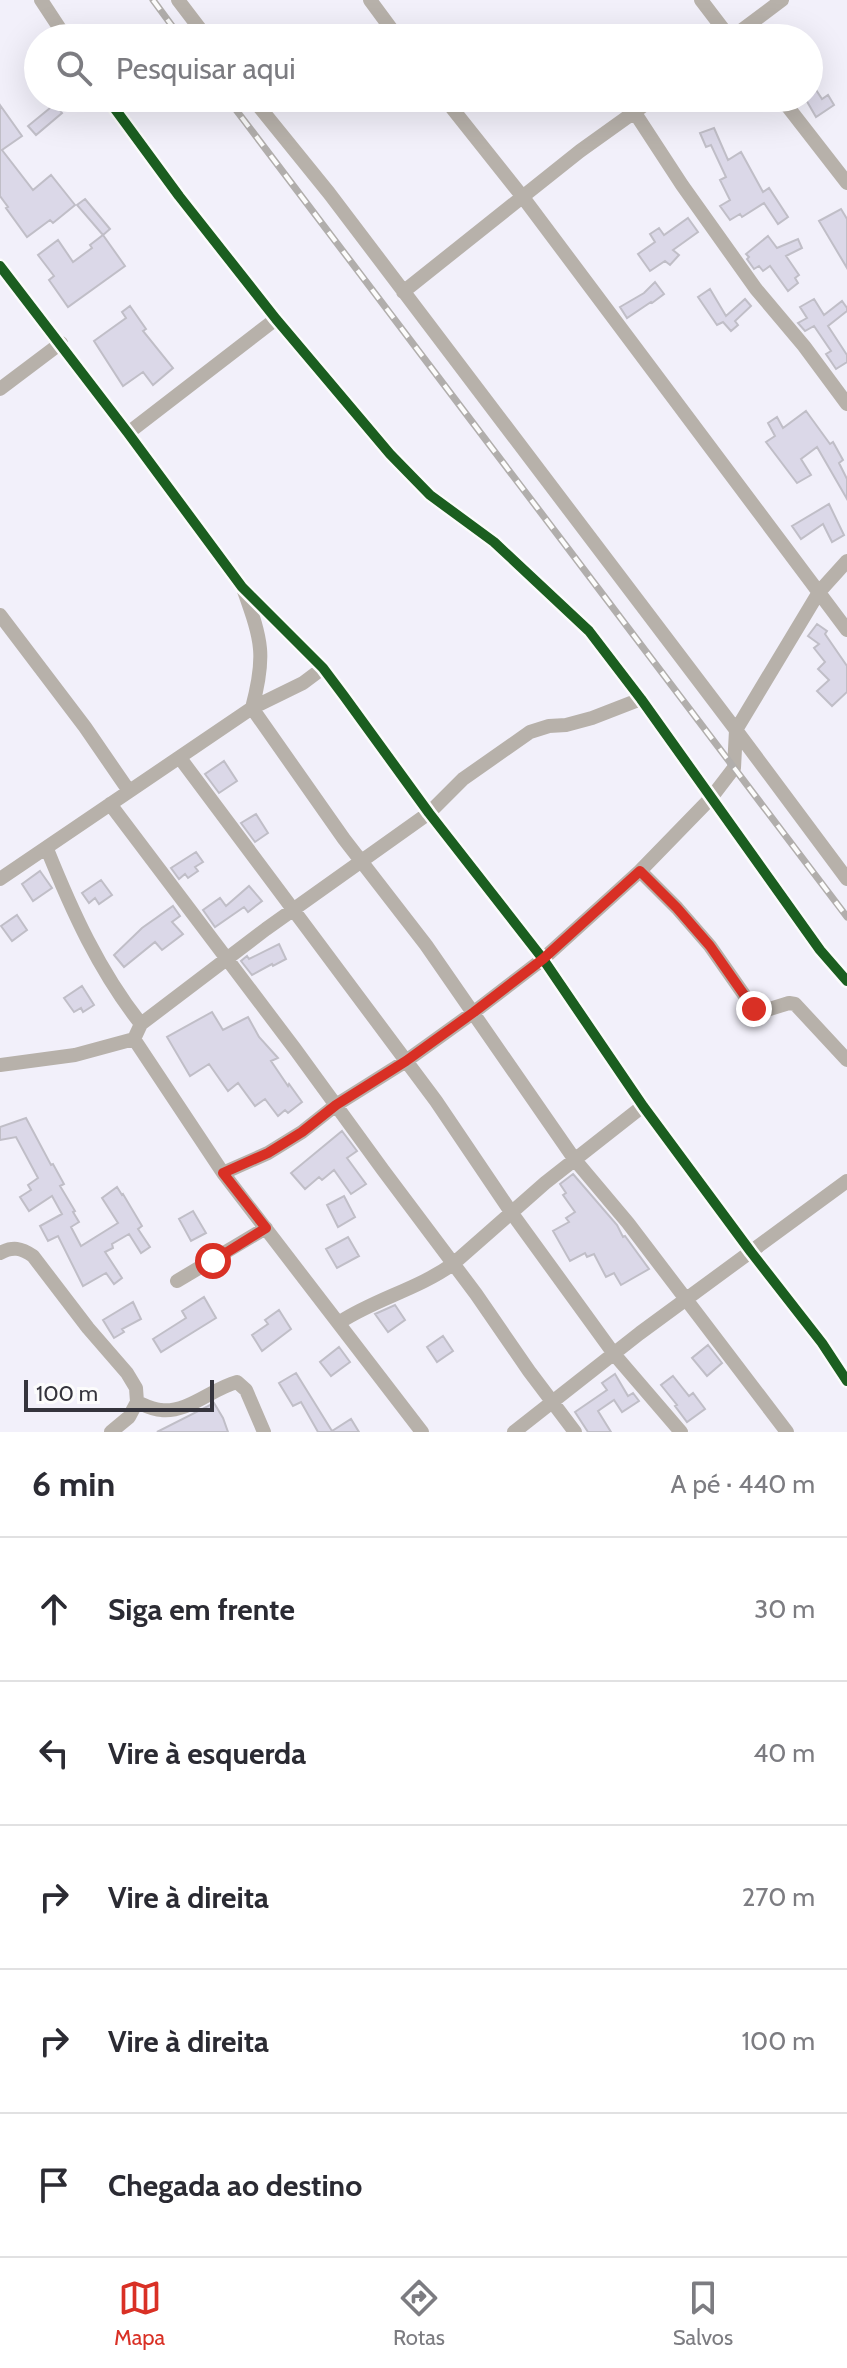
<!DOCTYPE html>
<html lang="pt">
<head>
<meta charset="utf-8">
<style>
  body { margin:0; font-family:Cabin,sans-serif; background:#f2f2f3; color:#2b2b33 }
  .scale { position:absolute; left:24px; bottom:20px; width:190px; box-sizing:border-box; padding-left:8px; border:4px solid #35343d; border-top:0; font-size:22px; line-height:28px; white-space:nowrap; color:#35343d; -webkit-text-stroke:6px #fcfcfc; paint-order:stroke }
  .stop { position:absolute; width:24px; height:24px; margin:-18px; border:6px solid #d93025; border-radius:50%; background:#fff }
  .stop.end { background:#d93025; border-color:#fff; box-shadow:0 2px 8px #0008 }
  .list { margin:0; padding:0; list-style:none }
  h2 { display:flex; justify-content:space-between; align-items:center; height:104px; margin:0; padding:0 32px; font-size:34px }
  h2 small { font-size:26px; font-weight:400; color:#7c7c81 }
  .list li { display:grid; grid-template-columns:52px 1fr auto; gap:24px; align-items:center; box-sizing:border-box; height:144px; padding:0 32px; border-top:2px solid #e1e1e2 }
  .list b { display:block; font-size:30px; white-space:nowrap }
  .list em { font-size:26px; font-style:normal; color:#7c7c81 }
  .icon { flex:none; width:44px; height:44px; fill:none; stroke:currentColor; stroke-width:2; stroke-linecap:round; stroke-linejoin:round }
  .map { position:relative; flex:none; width:847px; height:1432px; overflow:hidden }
  .search { position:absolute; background:#fff; box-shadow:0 8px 32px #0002; left:24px; right:24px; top:24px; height:88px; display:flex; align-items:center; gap:20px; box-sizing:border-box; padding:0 28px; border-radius:44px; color:#7c7c81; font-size:30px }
  .sheet { height:824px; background:#fff }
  nav { display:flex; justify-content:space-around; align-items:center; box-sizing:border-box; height:112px; border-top:2px solid #e1e1e2; background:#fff; font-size:22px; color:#7c7c81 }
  nav a { display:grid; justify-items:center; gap:4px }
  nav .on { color:#d93025 }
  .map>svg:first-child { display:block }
  .building { fill:#dbd8e8; stroke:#c0bec7; stroke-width:2 }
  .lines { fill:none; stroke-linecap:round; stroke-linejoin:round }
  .street { stroke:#b7b1aa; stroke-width:14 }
  .rail-casing { stroke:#b1aeac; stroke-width:7 }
  .rail { stroke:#fcfcfc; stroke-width:4; stroke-dasharray:12; stroke-linecap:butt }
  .cycleway-casing { stroke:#fcfcfc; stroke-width:15 }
  .cycleway { stroke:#1b5e20; stroke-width:10 }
  .route { stroke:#d93025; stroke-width:10 }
</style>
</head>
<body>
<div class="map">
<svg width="847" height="1432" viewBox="0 0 847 1432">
  <rect width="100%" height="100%" fill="#f2f0fa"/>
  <path class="building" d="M 809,79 L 822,99 L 828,95 L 834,105 L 816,117 L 805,98 L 809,98 Z
    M 55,104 L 62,113 L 36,135 L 28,126 Z
    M 0,105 L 22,136 L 2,150 L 33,190 L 51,175 L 75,205 L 53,223 L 50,220 L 27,237 L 6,208 L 8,207 L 0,196 Z
    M 714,128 L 728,160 L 741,152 L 763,192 L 769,188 L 788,217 L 778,224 L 764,203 L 742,217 L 740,214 L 730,220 L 720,206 L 730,200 L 720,180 L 726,177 L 711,145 L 706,147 L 700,133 Z
    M 85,199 L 110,229 L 103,235 L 77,205 Z
    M 841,209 L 847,219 L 847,268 L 819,221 Z
    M 688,218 L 698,232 L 673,250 L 679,255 L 670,265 L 665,261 L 650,271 L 638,254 L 655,242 L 650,234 L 659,228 L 664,235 Z
    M 103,235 L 125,266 L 68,307 L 49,280 L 54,276 L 38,255 L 58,240 L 73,262 L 92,248 L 90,245 Z
    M 768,236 L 777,248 L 798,239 L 802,248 L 786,256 L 799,275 L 795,278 L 798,283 L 788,291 L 770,266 L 763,271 L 759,266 L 754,269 L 747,259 L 749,257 L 746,254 Z
    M 655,282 L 664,294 L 652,303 L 651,302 L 627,318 L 620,307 L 644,293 Z
    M 710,289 L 726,316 L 745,299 L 751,306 L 735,321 L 738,325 L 731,331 L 723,322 L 717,325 L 698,297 Z
    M 814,299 L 824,315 L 842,301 L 847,308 L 847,311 L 828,326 L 847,355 L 847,362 L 836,369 L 826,354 L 831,351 L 814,326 L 805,331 L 798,323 L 807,318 L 800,307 Z
    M 130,306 L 146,329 L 143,331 L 173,368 L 153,385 L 143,372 L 123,386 L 94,341 L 126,318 L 122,312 Z
    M 806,411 L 830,444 L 833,442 L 843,460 L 839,463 L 847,479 L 847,499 L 817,447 L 801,459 L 811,475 L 797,483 L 766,442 L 775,436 L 768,423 L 777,417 L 783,428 Z
    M 829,504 L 844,535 L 832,542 L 823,524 L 801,539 L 792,526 Z
    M 817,624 L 827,631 L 825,634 L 847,666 L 847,692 L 832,706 L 817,691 L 829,680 L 818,669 L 825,662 L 814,648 L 819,644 L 808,636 Z
    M 224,761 L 237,781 L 219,793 L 205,774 Z
    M 256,814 L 268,833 L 255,842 L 241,823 Z
    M 196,852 L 203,862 L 195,867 L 198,871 L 188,878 L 185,874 L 179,879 L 171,868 Z
    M 40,871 L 52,888 L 33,901 L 22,884 Z
    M 101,880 L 112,895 L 99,904 L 95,898 L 89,903 L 82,893 Z
    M 249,886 L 262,901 L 248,912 L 244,907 L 215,927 L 203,910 L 220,898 L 226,906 Z
    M 173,906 L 180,916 L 172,922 L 183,934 L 162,950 L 155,942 L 124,967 L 114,955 L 142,928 Z
    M 17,915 L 27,930 L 12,941 L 1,926 Z
    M 279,944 L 286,959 L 273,966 L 272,964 L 252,975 L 241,961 L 247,956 L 249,959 Z
    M 82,986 L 94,1005 L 83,1012 L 81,1008 L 74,1012 L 64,998 Z
    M 212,1012 L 223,1030 L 248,1017 L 259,1037 L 278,1058 L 271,1061 L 288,1086 L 289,1084 L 302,1102 L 288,1113 L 285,1110 L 278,1116 L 265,1099 L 255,1106 L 238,1083 L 228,1091 L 209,1064 L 190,1076 L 167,1037 Z
    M 26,1118 L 51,1165 L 53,1164 L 64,1184 L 60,1186 L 75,1211 L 73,1212 L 79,1222 L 71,1227 L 81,1246 L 118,1223 L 102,1198 L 117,1187 L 122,1195 L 123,1194 L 142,1226 L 138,1229 L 150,1247 L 141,1253 L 129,1234 L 112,1244 L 113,1248 L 105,1252 L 122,1278 L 114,1284 L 106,1273 L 83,1286 L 58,1236 L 48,1241 L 40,1226 L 62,1214 L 52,1196 L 29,1211 L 20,1197 L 31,1190 L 28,1185 L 38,1178 L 16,1137 L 0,1140 L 0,1127 Z
    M 342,1131 L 357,1151 L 347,1158 L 366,1184 L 351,1194 L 334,1170 L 322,1180 L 319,1177 L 305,1189 L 291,1173 Z
    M 573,1174 L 617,1225 L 623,1237 L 625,1236 L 649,1269 L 621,1285 L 614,1273 L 606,1277 L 594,1254 L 587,1257 L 585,1253 L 570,1261 L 553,1231 L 569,1222 L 566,1218 L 575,1212 L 563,1195 L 566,1193 L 560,1184 Z
    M 344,1196 L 355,1217 L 338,1227 L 327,1205 Z
    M 193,1211 L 206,1233 L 191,1241 L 179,1219 Z
    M 348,1237 L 359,1256 L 337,1268 L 326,1249 Z
    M 204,1297 L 216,1318 L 161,1352 L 153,1339 L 186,1318 L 182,1311 Z
    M 133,1302 L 141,1319 L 122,1329 L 124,1332 L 114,1338 L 103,1320 Z
    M 395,1305 L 405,1320 L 388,1332 L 375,1314 Z
    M 279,1310 L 291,1329 L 262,1351 L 252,1335 L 268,1324 L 265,1320 Z
    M 443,1336 L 453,1351 L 437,1362 L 427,1347 Z
    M 708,1345 L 722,1363 L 707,1376 L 692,1358 Z
    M 339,1347 L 350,1362 L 331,1376 L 320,1362 Z
    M 296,1373 L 332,1431 L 351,1419 L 359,1432 L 318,1432 L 301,1402 L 293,1406 L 279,1383 Z
    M 615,1374 L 628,1396 L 633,1393 L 639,1401 L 622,1412 L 614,1400 L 598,1411 L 611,1432 L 588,1432 L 575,1412 L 607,1390 L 602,1383 Z
    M 673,1376 L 689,1396 L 693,1393 L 705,1409 L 687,1422 L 675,1406 L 677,1405 L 661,1385 Z
    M 214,1403 L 223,1418 L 228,1432 L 157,1432 Z"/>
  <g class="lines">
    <path class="street" d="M 41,0 L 66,38
      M 178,0 L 207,38
      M 370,0 L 398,38
      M 701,0 L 730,38
      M 731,38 L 782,0
      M 107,98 L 179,196 L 276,319 L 390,454 L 430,495 L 494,542 L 589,631 L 641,699 L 820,950 L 847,981
      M 252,98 L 329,193 L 736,730 L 847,879
      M 444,98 L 522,196 L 847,630
      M 781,98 L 847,183
      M 635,113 L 682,185 L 756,289 L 804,346 L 847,404
      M 0,266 L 128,433 L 242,587 L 323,668 L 344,696 L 429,813 L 543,959 L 643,1106 L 751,1252 L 822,1343 L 847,1381
      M 403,292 L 580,151 L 654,98
      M 0,389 L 61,343
      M 128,433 L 276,319
      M 0,615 L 85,727 L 129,791
      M 323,668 L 303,683 L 252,708 L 344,839 L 426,945 L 575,1160 L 628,1223 L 787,1432
      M 180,758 L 436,1101 L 511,1212 L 614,1354 L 681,1432
      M 110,804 L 295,1049 L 383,1170 L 476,1294 L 529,1371 L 575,1432
      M 47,849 C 72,911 99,971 141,1024
      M 640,871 L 677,908 L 710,946 L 754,1009 L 760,1012 L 789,1003 L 795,1004 L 847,1060
      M 0,879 L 252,708 C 266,656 262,641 244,591
      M 134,1039 L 141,1024 L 266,929 L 429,813 L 463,779 L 530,732 L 549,726 L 566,725 L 592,718 L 641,699
      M 0,1065 L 75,1055 L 134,1039 L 223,1173 L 422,1432
      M 223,1173 L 268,1153 L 302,1132 L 336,1105 L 406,1061 L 474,1012 L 543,959 L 640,871 L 711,798 L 734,768 L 736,730 L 819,592 L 847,561
      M 0,1253 C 13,1246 21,1248 33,1256 L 88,1328 L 127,1373 L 136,1388 L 137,1402 L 129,1417 L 111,1432
      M 177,1281 L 266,1228
      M 340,1322 C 375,1299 418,1289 453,1264 L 545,1183 L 643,1106
      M 137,1402 C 144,1405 153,1410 161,1410 C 188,1413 211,1389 237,1382 L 246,1390 L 264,1432
      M 514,1432 L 640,1333 L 847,1181"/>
    <defs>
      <path id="rail" d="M 153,0 L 181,38
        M 227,98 L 847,917"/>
    </defs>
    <use href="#rail" class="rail-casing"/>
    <use href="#rail" class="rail"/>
    <defs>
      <path id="cycleway" d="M 107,98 L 179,196 L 276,319 L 390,454 L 430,495 L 494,542 L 589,631 L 641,699 L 820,950 L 847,981
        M 0,266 L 128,433 L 242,587 L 323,668 L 344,696 L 429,813 L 543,959 L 643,1106 L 751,1252 L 822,1343 L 847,1381"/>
    </defs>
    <use href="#cycleway" class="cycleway-casing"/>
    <use href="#cycleway" class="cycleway"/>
  </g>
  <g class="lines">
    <path class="route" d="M 213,1261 L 266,1228 L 223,1173 L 268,1153 L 302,1132 L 336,1105 L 406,1061 L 474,1012 L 543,959 L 640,871 L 677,908 L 710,946 L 754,1009"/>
  </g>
</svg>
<div class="scale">100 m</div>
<div class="stop" style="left:213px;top:1261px"></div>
<div class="stop end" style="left:754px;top:1009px"></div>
<div class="search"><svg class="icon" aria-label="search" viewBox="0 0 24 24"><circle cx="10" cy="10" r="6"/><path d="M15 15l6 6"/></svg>Pesquisar aqui</div>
</div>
<section class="sheet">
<h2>6 min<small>A pé · 440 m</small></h2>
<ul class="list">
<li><svg class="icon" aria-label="ahead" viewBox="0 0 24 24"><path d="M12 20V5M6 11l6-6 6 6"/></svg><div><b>Siga em frente</b></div><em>30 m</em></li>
<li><svg class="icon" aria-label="left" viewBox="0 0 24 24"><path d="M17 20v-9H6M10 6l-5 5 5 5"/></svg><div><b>Vire à esquerda</b></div><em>40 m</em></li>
<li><svg class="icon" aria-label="right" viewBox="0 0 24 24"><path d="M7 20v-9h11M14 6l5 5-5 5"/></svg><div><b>Vire à direita</b></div><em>270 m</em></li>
<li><svg class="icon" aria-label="right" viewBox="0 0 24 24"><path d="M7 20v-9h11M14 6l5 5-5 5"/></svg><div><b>Vire à direita</b></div><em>100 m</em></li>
<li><svg class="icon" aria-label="arrive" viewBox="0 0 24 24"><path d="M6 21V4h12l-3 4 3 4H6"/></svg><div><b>Chegada ao destino</b></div></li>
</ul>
</section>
<nav>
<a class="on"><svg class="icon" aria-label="map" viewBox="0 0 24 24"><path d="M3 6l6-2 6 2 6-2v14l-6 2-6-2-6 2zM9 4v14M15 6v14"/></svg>Mapa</a>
<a><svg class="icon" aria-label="directions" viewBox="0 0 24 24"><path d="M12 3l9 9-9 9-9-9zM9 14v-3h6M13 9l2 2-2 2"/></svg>Rotas</a>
<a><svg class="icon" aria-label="saved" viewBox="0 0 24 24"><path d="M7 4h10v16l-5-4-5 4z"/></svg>Salvos</a>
</nav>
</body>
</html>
